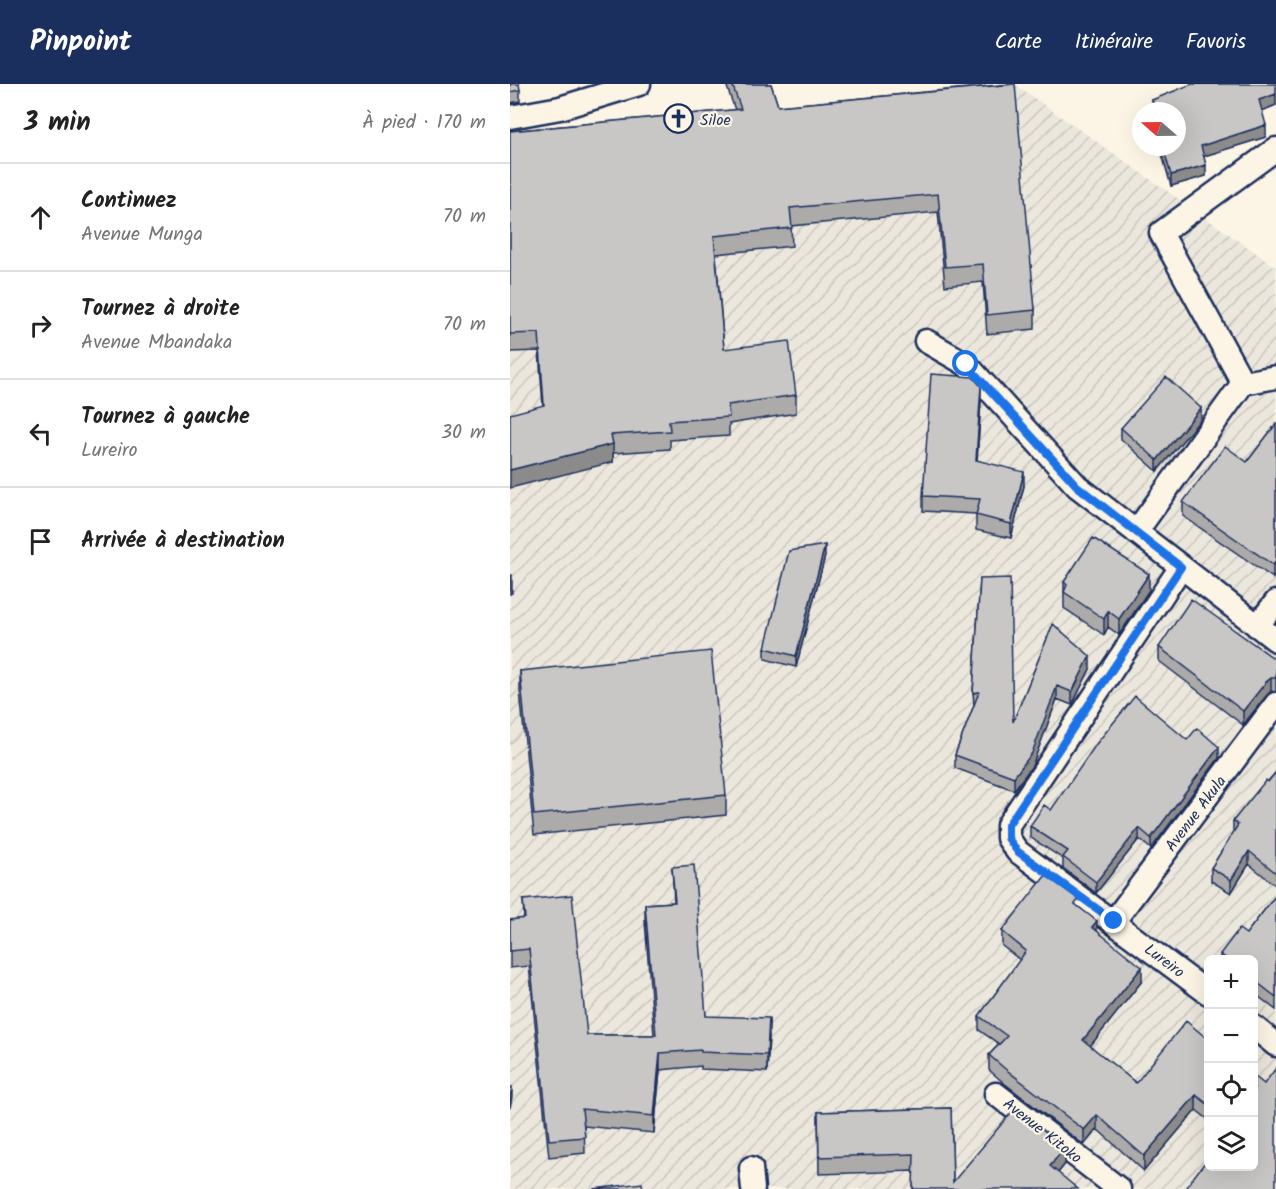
<!DOCTYPE html>
<html lang="fr">
<head>
<meta charset="utf-8">
<style>
  body { margin:0; font-family:Kalam,sans-serif; background:#f6f6f6; color:#222 }
  .controls { position:absolute; right:18px; bottom:18px; display:grid; overflow:hidden; border-radius:9px; box-shadow:0 6px 24px #0002 }
  .controls button { width:54px; height:54px; display:grid; place-items:center; padding:0; border:0; border-bottom:2px solid #e0e0e0; background:#fff; color:#222; font:30px sans-serif }
  .compass { position:absolute; left:622px; top:18px; width:54px; height:54px; border-radius:50%; background:#fff; box-shadow:0 6px 24px #0002; rotate:290deg }
  .stop { position:absolute; width:18px; height:18px; margin:-14px; border:4px solid #1a73e8; border-radius:50%; background:#fff }
  .stop.end { background:#1a73e8; border-color:#fff; box-shadow:0 2px 6px #0008 }
  .list { margin:0; padding:0; list-style:none }
  h2 { display:flex; justify-content:space-between; align-items:center; height:78px; margin:0; padding:0 24px; font-size:26px }
  h2 small { font-size:20px; font-weight:400; color:#767676 }
  .list li { display:grid; grid-template-columns:39px 1fr auto; gap:18px; align-items:center; box-sizing:border-box; height:108px; padding:0 24px; border-top:2px solid #e0e0e0 }
  .list b { display:block; font-size:22px; white-space:nowrap }
  .list p { margin:0; font-size:20px; white-space:nowrap; color:#767676 }
  .list em { font-size:20px; font-style:normal; color:#767676 }
  .icon { flex:none; width:33px; height:33px; fill:none; stroke:currentColor; stroke-width:2; stroke-linecap:round; stroke-linejoin:round }
  .map { position:relative; flex:none; width:766px; height:1105px; overflow:hidden }
  header { display:flex; align-items:center; gap:36px; box-sizing:border-box; height:84px; padding:0 30px; background:#1b2f5e; color:#fff }
  header strong { font-size:28px }
  nav { display:flex; gap:33px; margin-inline-start:auto; font-size:21px }
  main { display:flex }
  aside { flex:1; background:#fff }
  .map>svg:first-child { display:block }
  .industrial { fill:url(#industrial-furrows); fill-rule:evenodd }
  .lines { fill:none; stroke-linecap:round; stroke-linejoin:round }
  .minor-casing { stroke:#1b2f5e; stroke-width:27 }
  .minor { stroke:#fcf5e5; stroke-width:22 }
  .wall { fill:#acabaa; stroke:#1b2f5e; stroke-width:1.5 }
  .shaded-wall { fill:#8c8b8b; stroke:#1b2f5e; stroke-width:1.5 }
  .building { fill:#c8c7c6; stroke:#1b2f5e; stroke-width:1.5 }
  .route { stroke:#1a73e8; stroke-width:8 }
  .labels { text-anchor:middle; stroke-width:4.5; stroke-linejoin:round; paint-order:stroke }
  .poi-label { font-size:16px; fill:#1b2f5e; stroke:#fcf5e5; text-anchor:start }
  .street-label { font-size:16px; fill:#1b2f5e; stroke:#fcf5e5 }
</style>
</head>
<body>
<header>
<strong>Pinpoint</strong>
<nav><a>Carte</a><a>Itinéraire</a><a>Favoris</a></nav>
</header>
<main>
<aside>
<h2>3 min<small>À pied · 170 m</small></h2>
<ul class="list">
<li><svg class="icon" aria-label="ahead" viewBox="0 0 24 24"><path d="M12 20V5M6 11l6-6 6 6"/></svg><div><b>Continuez</b><p>Avenue Munga</p></div><em>70 m</em></li>
<li><svg class="icon" aria-label="right" viewBox="0 0 24 24"><path d="M7 20v-9h11M14 6l5 5-5 5"/></svg><div><b>Tournez à droite</b><p>Avenue Mbandaka</p></div><em>70 m</em></li>
<li><svg class="icon" aria-label="left" viewBox="0 0 24 24"><path d="M17 20v-9H6M10 6l-5 5 5 5"/></svg><div><b>Tournez à gauche</b><p>Lureiro</p></div><em>30 m</em></li>
<li><svg class="icon" aria-label="arrive" viewBox="0 0 24 24"><path d="M6 21V4h12l-3 4 3 4H6"/></svg><div><b>Arrivée à destination</b></div></li>
</ul>
</aside>
<div class="map">
<svg width="766" height="1105" viewBox="0 0 766 1105">
  <defs>
    <pattern id="industrial-furrows" width="10" height="10" patternUnits="userSpaceOnUse" patternTransform="scale(1.5)"><rect width="10" height="10" fill="#ece7dc"/><path d="M-1 1l2-2M0 10L10 0M9 11l2-2" fill="none" stroke="#cac6bf"/></pattern>
  </defs>
  <rect width="100%" height="100%" fill="#fcf5e5"/>
  <filter id="ink" filterUnits="userSpaceOnUse"><feTurbulence type="fractalNoise" baseFrequency=".0167" numOctaves="2"/><feDisplacementMap in="SourceGraphic" scale="12" xChannelSelector="R" yChannelSelector="G"/><feConvolveMatrix kernelMatrix="1 2 1 2 8 2 1 2 1" color-interpolation-filters="sRGB"/></filter>
  <g filter="url(#ink)">
    <path class="industrial" d="M 488,0 L 504,0 L 766,183 L 766,1105 L 0,1105 L 0,46 ZM 698,876 L 744,876 L 744,1082 L 698,1082 Z"/>
    <g class="lines">
      <defs>
        <path id="minor" d="M 0,33 L 50,24 L 129,0
          M 416,257 L 456,280 L 567,402 L 766,556
          M 733,299 L 651,149 L 766,65
          M 626,448 L 733,299 L 766,293
          M 671,483 L 498,741 L 498,754 L 507,767 L 698,909
          M 747,542 L 766,518
          M 604,837 L 766,620
          M 744,943 L 766,961
          M 486,1010 L 609,1105
          M 241,1084 L 243,1105"/>
      </defs>
      <use href="#minor" class="minor-casing"/>
      <use href="#minor" class="minor"/>
    </g>
    <path class="wall" d="M 0,0 L 10,6 L 10,17 L 0,19 Z
      M 216,0 L 261,0 L 268,22 L 499,0 L 525,226 L 525,245 L 477,250 L 473,198 L 435,202 L 428,128 L 281,142 L 282,162 L 206,170 L 214,265 L 286,311 L 286,329 L 219,340 L 219,352 L 160,356 L 160,365 L 103,369 L 103,378 L 33,322 L 29,267 L 0,268 L 0,47 L 225,26 Z
      M 766,0 L 766,21 L 752,27 L 756,53 L 694,72 L 696,92 L 661,102 L 650,63 L 667,63 L 667,27 L 642,27 L 642,16 Z
      M 471,316 L 467,376 L 514,402 L 501,454 L 466,446 L 466,430 L 413,427 L 413,412 Z
      M 691,335 L 647,387 L 611,355 L 611,344 Z
      M 766,340 L 766,490 L 763,494 L 673,432 L 673,418 L 737,378 Z
      M 315,472 L 286,583 L 255,575 L 255,564 Z
      M 470,495 L 503,638 L 543,540 L 580,585 L 562,621 L 547,615 L 522,682 L 504,706 L 445,684 L 445,671 L 464,621 L 463,609 Z
      M 554,498 L 639,506 L 609,551 L 598,543 L 594,551 L 554,524 Z
      M 649,563 L 766,576 L 766,608 L 761,607 L 756,612 L 733,641 L 649,577 Z
      M 10,587 L 216,711 L 216,731 L 24,751 L 10,607 Z
      M 677,656 L 709,674 L 641,765 L 629,755 L 586,809 L 553,784 L 553,775 L 520,753 L 520,742 L 541,726 Z
      M 766,688 L 766,802 L 739,780 L 721,809 L 701,797 L 701,784 L 723,750 L 723,737 Z
      M 162,783 L 196,932 L 259,951 L 257,988 L 191,985 L 191,982 L 150,986 L 144,1049 L 74,1042 L 75,1069 L 39,1073 L 19,882 L 0,884 L 0,836 L 14,835 L 13,816 L 77,951 L 144,951 L 135,837 L 135,820 L 164,818 Z
      M 766,811 L 766,926 L 744,909 L 744,876 L 710,876 L 710,870 L 736,850 Z
      M 569,823 L 587,847 L 632,897 L 580,962 L 626,999 L 699,956 L 699,1036 L 686,1026 L 634,1087 L 587,1045 L 574,1061 L 494,999 L 479,986 L 479,971 L 489,960 L 469,946 L 469,932 L 510,876 L 492,862 L 492,847 Z
      M 441,1024 L 443,1098 L 555,1080 L 548,1089 L 403,1105 L 404,1087 L 309,1090 L 308,1028 Z"/>
    <path class="shaded-wall" d="M 766,10 L 766,21 L 749,28 L 749,16 Z
      M 756,41 L 756,53 L 691,73 L 691,62 Z
      M 696,81 L 696,92 L 661,102 L 661,91 Z
      M 471,302 L 471,316 L 466,391 L 466,376 Z
      M 691,324 L 691,335 L 647,387 L 647,376 Z
      M 103,360 L 103,378 L 0,404 L 0,386 Z
      M 514,388 L 514,402 L 501,454 L 501,440 Z
      M 315,461 L 315,472 L 286,583 L 286,572 Z
      M 766,477 L 766,490 L 763,494 L 763,481 Z
      M 639,490 L 639,506 L 609,551 L 609,535 Z
      M 0,491 L 2,491 L 2,509 L 0,510 Z
      M 598,527 L 598,543 L 594,551 L 594,535 Z
      M 580,572 L 580,585 L 562,621 L 562,608 Z
      M 761,594 L 761,607 L 756,612 L 733,641 L 733,627 L 756,598 Z
      M 547,602 L 547,615 L 522,682 L 504,706 L 504,693 Z
      M 709,663 L 709,674 L 641,765 L 641,754 Z
      M 629,744 L 629,755 L 586,809 L 586,798 Z
      M 739,767 L 739,780 L 721,809 L 721,796 Z
      M 587,837 L 587,852 L 582,843 Z
      M 632,883 L 632,897 L 573,971 L 573,956 Z
      M 259,934 L 259,951 L 257,988 L 257,971 Z
      M 150,969 L 150,986 L 144,1049 L 144,1032 Z
      M 2,1002 L 2,1013 L 0,1024 L 0,1013 Z
      M 686,1011 L 686,1026 L 634,1087 L 634,1072 Z
      M 587,1031 L 587,1045 L 574,1061 L 574,1046 Z
      M 555,1063 L 555,1080 L 540,1099 L 540,1082 Z"/>
    <path class="building" d="M 0,0 L 9,0 L 10,6 L 0,8 Z
      M 222,0 L 261,0 L 268,22 L 505,0 L 525,226 L 477,231 L 473,180 L 435,183 L 428,110 L 280,124 L 282,144 L 204,152 L 214,265 L 279,257 L 286,311 L 218,321 L 219,333 L 159,337 L 160,347 L 101,351 L 103,360 L 0,386 L 0,330 L 34,321 L 29,249 L 0,250 L 0,47 L 231,25 Z
      M 682,0 L 766,0 L 766,10 L 749,16 L 756,41 L 691,62 L 696,81 L 661,91 L 653,63 L 667,63 L 667,27 L 647,27 L 642,16 Z
      M 421,290 L 463,293 L 471,302 L 466,376 L 514,388 L 501,440 L 466,431 L 470,415 L 413,412 Z
      M 656,293 L 691,324 L 647,376 L 611,344 Z
      M 766,340 L 766,477 L 763,481 L 673,418 L 715,362 L 737,378 Z
      M 583,454 L 639,490 L 609,535 L 598,527 L 594,535 L 554,508 L 557,501 L 554,498 Z
      M 315,461 L 286,572 L 255,564 L 279,467 Z
      M 500,494 L 503,638 L 543,540 L 580,572 L 562,608 L 547,602 L 522,669 L 504,693 L 445,671 L 469,608 L 463,609 L 470,495 Z
      M 681,515 L 766,576 L 766,594 L 761,594 L 756,598 L 733,627 L 649,563 Z
      M 201,567 L 216,711 L 24,731 L 10,587 Z
      M 625,612 L 677,656 L 687,644 L 709,663 L 641,754 L 629,744 L 586,798 L 553,773 L 558,767 L 520,742 L 534,721 L 541,726 L 587,659 Z
      M 766,688 L 766,789 L 739,767 L 721,796 L 701,784 L 728,741 L 723,737 L 756,696 L 758,698 Z
      M 184,781 L 196,932 L 259,934 L 257,971 L 191,968 L 191,966 L 150,969 L 144,1032 L 72,1025 L 75,1053 L 39,1056 L 19,865 L 0,867 L 0,836 L 15,834 L 13,816 L 62,811 L 77,951 L 146,951 L 135,820 L 165,818 L 162,783 Z
      M 536,791 L 569,815 L 565,820 L 587,837 L 582,843 L 632,883 L 573,956 L 626,999 L 676,937 L 699,956 L 699,1021 L 686,1011 L 634,1072 L 587,1031 L 574,1046 L 494,984 L 479,971 L 497,952 L 469,932 L 516,867 L 492,847 Z
      M 766,811 L 766,913 L 744,896 L 744,876 L 718,876 L 710,870 L 729,845 L 736,850 Z
      M 766,984 L 766,1105 L 679,1105 L 676,1103 L 699,1073 L 699,1083 L 744,1083 L 744,992 L 754,1000 Z
      M 441,1024 L 443,1098 L 505,1024 L 555,1063 L 540,1082 L 568,1105 L 403,1105 L 404,1070 L 309,1073 L 308,1028 Z
      M 132,1099 L 133,1105 L 83,1105 Z"/>
  </g>
  <g class="lines" filter="url(#ink)">
    <path class="route" d="M 456,280 L 567,402 L 671,483 L 498,741 L 498,754 L 507,767 L 604,837"/>
  </g>
  <defs>
    <symbol id="church-ring" viewBox="-11 -11 22 22"><circle r="9.5" fill="#fcf5e5" stroke="#1b2f5e" stroke-width="1.5"/><path d="M-1.2-6h2.4v3.5h3.3v2.4h-3.3V6h-2.4V-.1h-3.3v-2.4h3.3Z" fill="#1b2f5e"/></symbol>
  </defs>
  <g fill-rule="evenodd">
    <use href="#church-ring" x="152" y="18" width="33" height="33"/>
  </g>
  <g class="labels">
    <g class="poi-label">
      <text x="190" y="41">Siloe</text>
    </g>
    <g class="street-label">
      <text transform="translate(685 729) rotate(-53)" y="6">Avenue Akula</text>
      <text transform="translate(655 876) rotate(37)" y="6">Lureiro</text>
      <text transform="translate(533 1046) rotate(38)" y="6">Avenue Kitoko</text>
    </g>
  </g>
</svg>
<div class="controls">
<button>+</button>
<button>−</button>
<button><svg class="icon" aria-label="locate" viewBox="0 0 24 24"><circle cx="12" cy="12" r="6"/><path d="M12 2v4M12 18v4M2 12h4M18 12h4"/></svg></button>
<button><svg class="icon" aria-label="layers" viewBox="0 0 24 24"><path d="M12 4l9 5-9 5-9-5zM3 14l9 5 9-5"/></svg></button>
</div>
<svg class="compass" viewBox="-18 -18 36 36"><path d="M0-13l5 13h-10z" fill="#e53935"/><path d="M0 13l5-13h-10z" fill="#767676"/></svg>
<div class="stop" style="left:456px;top:280px"></div>
<div class="stop end" style="left:604px;top:837px"></div>
</div>
</main>
</body>
</html>
